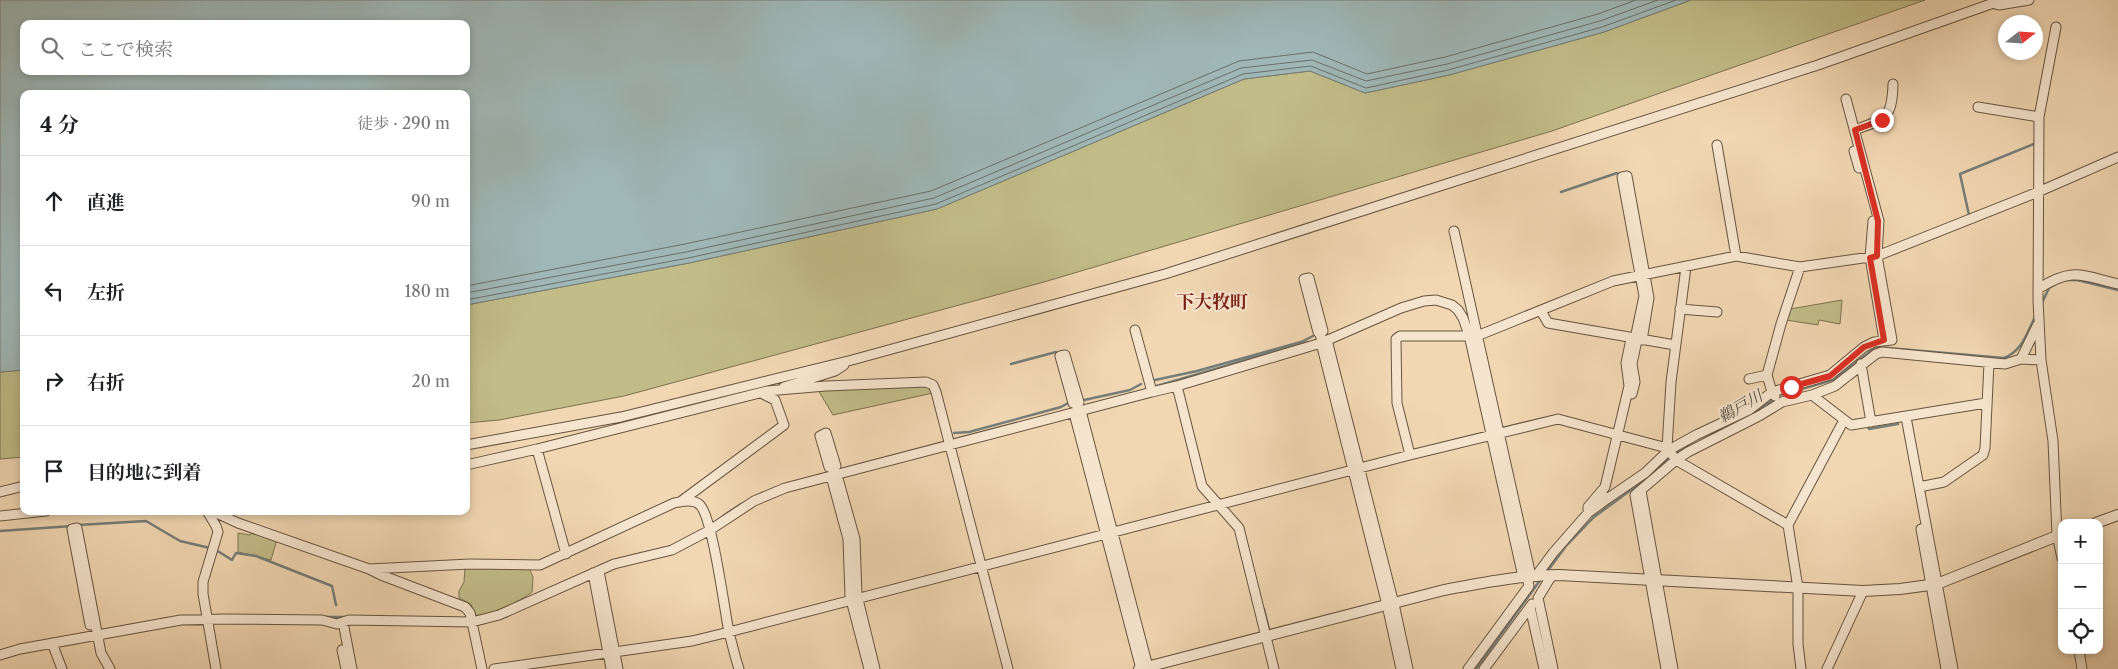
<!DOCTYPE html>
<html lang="ja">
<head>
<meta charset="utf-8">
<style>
  body { margin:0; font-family:"Libre Caslon Text","Noto Serif JP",serif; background:#f2f2f2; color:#202124 }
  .controls { position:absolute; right:15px; bottom:15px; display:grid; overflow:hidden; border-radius:10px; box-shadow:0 2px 8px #0003 }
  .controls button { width:45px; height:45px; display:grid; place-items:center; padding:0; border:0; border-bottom:1px solid #e0e0e0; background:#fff; color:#202124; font:25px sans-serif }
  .compass { position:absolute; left:1998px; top:15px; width:45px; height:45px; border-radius:50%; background:#fff; box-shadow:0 2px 8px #0003; rotate:73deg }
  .stop { position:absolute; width:15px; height:15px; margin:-11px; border:4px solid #d93025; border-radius:50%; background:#fff }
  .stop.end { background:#d93025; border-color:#fff; box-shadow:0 1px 5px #0008 }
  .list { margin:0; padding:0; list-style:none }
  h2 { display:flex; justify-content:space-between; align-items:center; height:65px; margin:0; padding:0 20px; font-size:21px }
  h2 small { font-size:16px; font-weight:400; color:#757577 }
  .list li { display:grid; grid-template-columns:32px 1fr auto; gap:15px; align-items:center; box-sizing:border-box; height:90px; padding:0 20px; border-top:1px solid #e0e0e0 }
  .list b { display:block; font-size:19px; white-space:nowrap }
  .list em { font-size:16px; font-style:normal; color:#757577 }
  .icon { flex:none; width:28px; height:28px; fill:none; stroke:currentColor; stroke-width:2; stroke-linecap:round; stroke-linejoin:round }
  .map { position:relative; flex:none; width:2118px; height:669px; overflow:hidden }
  .search { position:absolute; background:#fff; box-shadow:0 2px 8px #0003; left:20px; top:20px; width:450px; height:55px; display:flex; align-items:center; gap:12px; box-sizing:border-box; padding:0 18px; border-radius:10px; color:#757577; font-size:19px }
  .panel { position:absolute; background:#fff; box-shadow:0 2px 8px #0003; left:20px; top:90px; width:450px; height:425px; border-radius:10px }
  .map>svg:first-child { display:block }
  .green { fill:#c1bc88; stroke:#7d7252 }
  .water { fill:#9fb7b7; stroke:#767e79; fill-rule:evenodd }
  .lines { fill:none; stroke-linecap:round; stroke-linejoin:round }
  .shore { stroke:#6c7069; stroke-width:1 }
  .stream { stroke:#767e79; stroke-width:2.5 }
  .minor-casing { stroke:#675441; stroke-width:11 }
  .tertiary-casing { stroke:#675441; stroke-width:12 }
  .minor { stroke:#f6e5ce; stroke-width:9 }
  .tertiary { stroke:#f6e5ce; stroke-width:10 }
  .route { stroke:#d93025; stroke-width:6 }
  .labels { text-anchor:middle; stroke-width:4; stroke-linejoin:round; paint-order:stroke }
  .water-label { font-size:16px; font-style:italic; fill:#524c42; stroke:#f6e5ce }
  .quarter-label { font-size:18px; font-weight:bold; fill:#7a1f14; stroke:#f6e5ce }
</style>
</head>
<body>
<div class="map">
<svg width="2118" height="669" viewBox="0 0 2118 669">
  <rect width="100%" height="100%" fill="#f1d7b3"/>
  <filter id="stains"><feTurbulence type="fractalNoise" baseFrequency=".004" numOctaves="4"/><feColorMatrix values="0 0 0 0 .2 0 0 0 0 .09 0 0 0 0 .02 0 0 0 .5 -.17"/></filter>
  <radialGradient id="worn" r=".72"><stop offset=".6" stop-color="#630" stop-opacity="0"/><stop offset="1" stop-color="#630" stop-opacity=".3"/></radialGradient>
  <path class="green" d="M 1691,0 L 1925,0 L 1552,131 L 1044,282 L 624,396 L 499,420 L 466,423 L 466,305 L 689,263 L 937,209 L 1244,79 L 1310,71 L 1365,93 L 1449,75 L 1604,32 Z
    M 1842,300 L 1840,324 L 1819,320 L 1818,325 L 1786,320 L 1790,309 Z
    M 24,370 L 24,457 L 0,459 L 0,372 Z
    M 929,386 L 933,393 L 833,415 L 818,390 Z
    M 254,531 L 277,539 L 271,560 L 238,552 L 238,533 L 250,535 Z
    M 465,567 L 529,568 L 533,577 L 532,592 C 523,600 486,618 475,615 L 471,604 L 459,598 L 459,591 L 464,582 Z"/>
  <path class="water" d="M 0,0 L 1691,0 L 1604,32 L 1449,75 L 1365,93 L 1310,71 L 1244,79 L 937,209 L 689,263 L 466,305 L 466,94 L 24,94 L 24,370 L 0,372 ZM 24,24 L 466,24 L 466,71 L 24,71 Z"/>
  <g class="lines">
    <path class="shore" d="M 466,286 L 685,244 L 931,191 L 1239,61 L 1313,52 L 1367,74 L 1445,57 L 1598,14 L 1636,0
      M 466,293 L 686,252 L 934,198 L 1241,68 L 1312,60 L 1366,81 L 1447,64 L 1600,21 L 1658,0
      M 466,300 L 688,258 L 936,204 L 1243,74 L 1311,66 L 1366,88 L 1448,70 L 1602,27 L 1676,0"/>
    <path class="stream" d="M 1561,192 L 1617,173
      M 1969,215 L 1960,174 L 2034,144
      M 2066,280 L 2077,280 L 2118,290
      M 2042,303 L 2049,288 L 2056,284
      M 1011,364 L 1056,352
      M 1155,380 L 1197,371 L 1301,342 L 1313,336
      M 1153,387 L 1308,342
      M 1084,400 L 1130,390 L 1141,384
      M 1751,415 L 1780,395 L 1833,380 L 1876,347 L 2004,358 C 2022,351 2027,333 2035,317
      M 1868,426 L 1869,429 L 1898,424
      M 954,433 L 969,432 L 1061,407 L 1070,402
      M 723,516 L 741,504
      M 78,525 L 146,521 L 180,541 L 210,548
      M 0,531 L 72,526
      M 216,550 L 232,560 L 236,553 L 256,556 L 332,586 L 336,605
      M 619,559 L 642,553
      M 1546,573 L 1566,546 L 1594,517 L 1635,487 L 1676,453 L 1695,444
      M 1264,609 L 1269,629
      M 325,617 L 345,617
      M 1476,669 L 1541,579"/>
    <defs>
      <path id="minor" d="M 1995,4 L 1999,5 L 2029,0
        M 2056,27 L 2039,117 L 2038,300 L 2041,360 L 2053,441 L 2057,535 L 2062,558
        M 1978,107 L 2039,117
        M 1855,130 C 1886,118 1892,119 1893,84
        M 1717,145 L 1736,256
        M 1854,151 L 1859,168
        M 1873,221 L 1870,257 L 1884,340
        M 1454,231 L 1531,576
        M 2038,289 C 2072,267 2081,275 2118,284
        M 1680,309 L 1717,312
        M 1541,311 L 1548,323 L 1675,345
        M 1135,330 L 1152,392 L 1177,386 L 1202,486 L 1239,528 L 1274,669
        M 1320,334 L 1318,332 L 1304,279 L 1309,278 L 1323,331 L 1320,334 L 1322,342
        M 1635,339 L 1644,296 L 1622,177 L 1627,176 L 1649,298 L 1642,340
        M 1327,340 L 1394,604 L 1408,669
        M 1321,343 L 1387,605 L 1401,669
        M 2021,359 L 2038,324
        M 1861,364 L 1871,422
        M 1749,379 L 1767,375
        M 1177,386 L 1321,343 L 1401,308 L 1424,301 L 1436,300 L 1452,305 L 1458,310 L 1463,318 L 1469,335 L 1523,577
        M 784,387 L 835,371 L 844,365
        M 1632,394 L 1635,382 L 1632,364 L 1637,340
        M 1812,395 L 1851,425 L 1986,403
        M 1775,396 L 1772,392 L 1767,375 L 1781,324 L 1800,267
        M 1076,403 L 1073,403 L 1060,356 L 1065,355 L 1079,402 L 1076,403 L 1078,412
        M 1081,411 L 1148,667
        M 1074,413 L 1141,669
        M 1906,417 L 1953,669
        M 466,445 L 621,417 L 718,393 L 852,360 L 1165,274 L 1818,65 L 2002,0
        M 1667,448 L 1671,382 L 1686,267
        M 537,449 L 566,554
        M 1410,455 L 1397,403 L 1396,339 L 1400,336 L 1477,336 L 1613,281 L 1736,256 L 1800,267 L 1877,256 L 2038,192 L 2118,157
        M 466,465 L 537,449 L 767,391 L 826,386 L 926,382 L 933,385 L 936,392 L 1008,669
        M 832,467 L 829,467 L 820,436 L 826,433 L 836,466 L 832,467 L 834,475
        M 837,475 L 855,539 L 857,595 L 875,669
        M 831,476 L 848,539 L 850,596 L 869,669
        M 1919,487 L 1944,482 L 1983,455 L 1985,448 L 1989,363
        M 1641,491 L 1673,669
        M 0,492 L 24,486
        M 1607,499 L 1645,473 L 1669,450 L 1696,435 L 1749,410 L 1772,392 L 1830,375 L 1864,347 L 1874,342 L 1892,340 L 1877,256 L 1879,221 L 1846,99
        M 680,502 L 784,425 L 775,400 L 763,394
        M 207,511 L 216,526 L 218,532 L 203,582 L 203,594 L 216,669
        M 212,511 L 238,523 L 369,569 L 381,575 L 465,607 L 470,613 L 482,669
        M 1588,513 L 1607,499 L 1604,496
        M 0,516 L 46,511
        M 1788,525 L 1844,420
        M 1921,529 L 1946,669
        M 369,569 L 470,564 L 540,565 L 674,503 C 682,501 694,499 700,505 C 713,519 724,608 729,632 C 732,644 735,657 739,669
        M 599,571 L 618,669
        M 593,573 L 611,669
        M 1552,575 L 1538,598 L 1553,669
        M 1536,576 L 1553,553 L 1588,513 L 1588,507 L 1605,487 L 1629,386 L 1626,363 L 1631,339
        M 1532,604 L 1530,607 L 1544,669
        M 343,622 L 352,669
        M 95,624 L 90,625 L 72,529 L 77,528 L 101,653 L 110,669
        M 52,643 L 62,669
        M 342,650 L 346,669
        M 2079,650 L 2082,669
        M 0,655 L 20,649 L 181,620 L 225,619 L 322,620 L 337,624 L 349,620 L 472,622 L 499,615 L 614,564 L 672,550 L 710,530 L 754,501 L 785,488 L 1152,392
        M 494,669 L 692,641 L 729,632 L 1410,455 L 1558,419 L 1667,448 L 1676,460 L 1788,525 L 1798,588 L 1798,644 L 1801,669
        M 1468,669 L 1529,586 L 1527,577
        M 1484,669 L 1530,607
        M 1666,669 L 1635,495 L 1676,460 L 1688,452 L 1759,416 L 1782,402 L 1812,395 L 1835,386 L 1876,354 L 1882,352 L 2005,364 L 2021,359 L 2041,360
        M 1827,669 L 1863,591"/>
      <path id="tertiary" d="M 2096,523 L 2118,515
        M 1139,669 L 1444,590 C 1482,583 1520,575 1559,575 L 1863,591 L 1900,589 L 1937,584 L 2062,534"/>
    </defs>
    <use href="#minor" class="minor-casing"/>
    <use href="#tertiary" class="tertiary-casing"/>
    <use href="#minor" class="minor"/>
    <use href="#tertiary" class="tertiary"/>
  </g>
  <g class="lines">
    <path class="route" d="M 1791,387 L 1830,376 L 1864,347 L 1884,340 L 1870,258 L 1877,256 L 1878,221 L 1855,130 L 1882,120"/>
  </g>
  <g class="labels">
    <g class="water-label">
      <text transform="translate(1740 406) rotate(-30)" y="6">鵜戸川</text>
    </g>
    <g class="quarter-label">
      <text x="1212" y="308">下大牧町</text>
    </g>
  </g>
  <rect width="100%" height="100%" filter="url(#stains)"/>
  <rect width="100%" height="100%" fill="url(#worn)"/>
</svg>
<div class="controls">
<button>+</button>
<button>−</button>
<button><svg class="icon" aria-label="locate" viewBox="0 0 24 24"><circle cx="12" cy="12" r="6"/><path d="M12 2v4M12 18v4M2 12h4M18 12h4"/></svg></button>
</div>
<svg class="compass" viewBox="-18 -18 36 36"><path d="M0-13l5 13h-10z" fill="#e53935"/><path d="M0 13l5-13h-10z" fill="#757577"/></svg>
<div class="stop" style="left:1791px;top:387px"></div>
<div class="stop end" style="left:1882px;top:120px"></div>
<div class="search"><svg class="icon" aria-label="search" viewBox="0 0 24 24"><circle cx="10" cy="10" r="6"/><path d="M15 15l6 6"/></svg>ここで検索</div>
<section class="panel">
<h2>4 分<small>徒歩 · 290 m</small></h2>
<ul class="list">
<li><svg class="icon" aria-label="ahead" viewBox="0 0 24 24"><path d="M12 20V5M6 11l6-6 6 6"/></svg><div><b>直進</b></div><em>90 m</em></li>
<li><svg class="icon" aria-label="left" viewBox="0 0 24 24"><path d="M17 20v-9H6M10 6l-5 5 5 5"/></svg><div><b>左折</b></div><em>180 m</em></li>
<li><svg class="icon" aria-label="right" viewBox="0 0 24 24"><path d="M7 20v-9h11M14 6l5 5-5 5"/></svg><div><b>右折</b></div><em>20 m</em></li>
<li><svg class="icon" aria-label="arrive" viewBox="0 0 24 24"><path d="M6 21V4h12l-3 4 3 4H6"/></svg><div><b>目的地に到着</b></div></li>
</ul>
</section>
</div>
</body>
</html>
